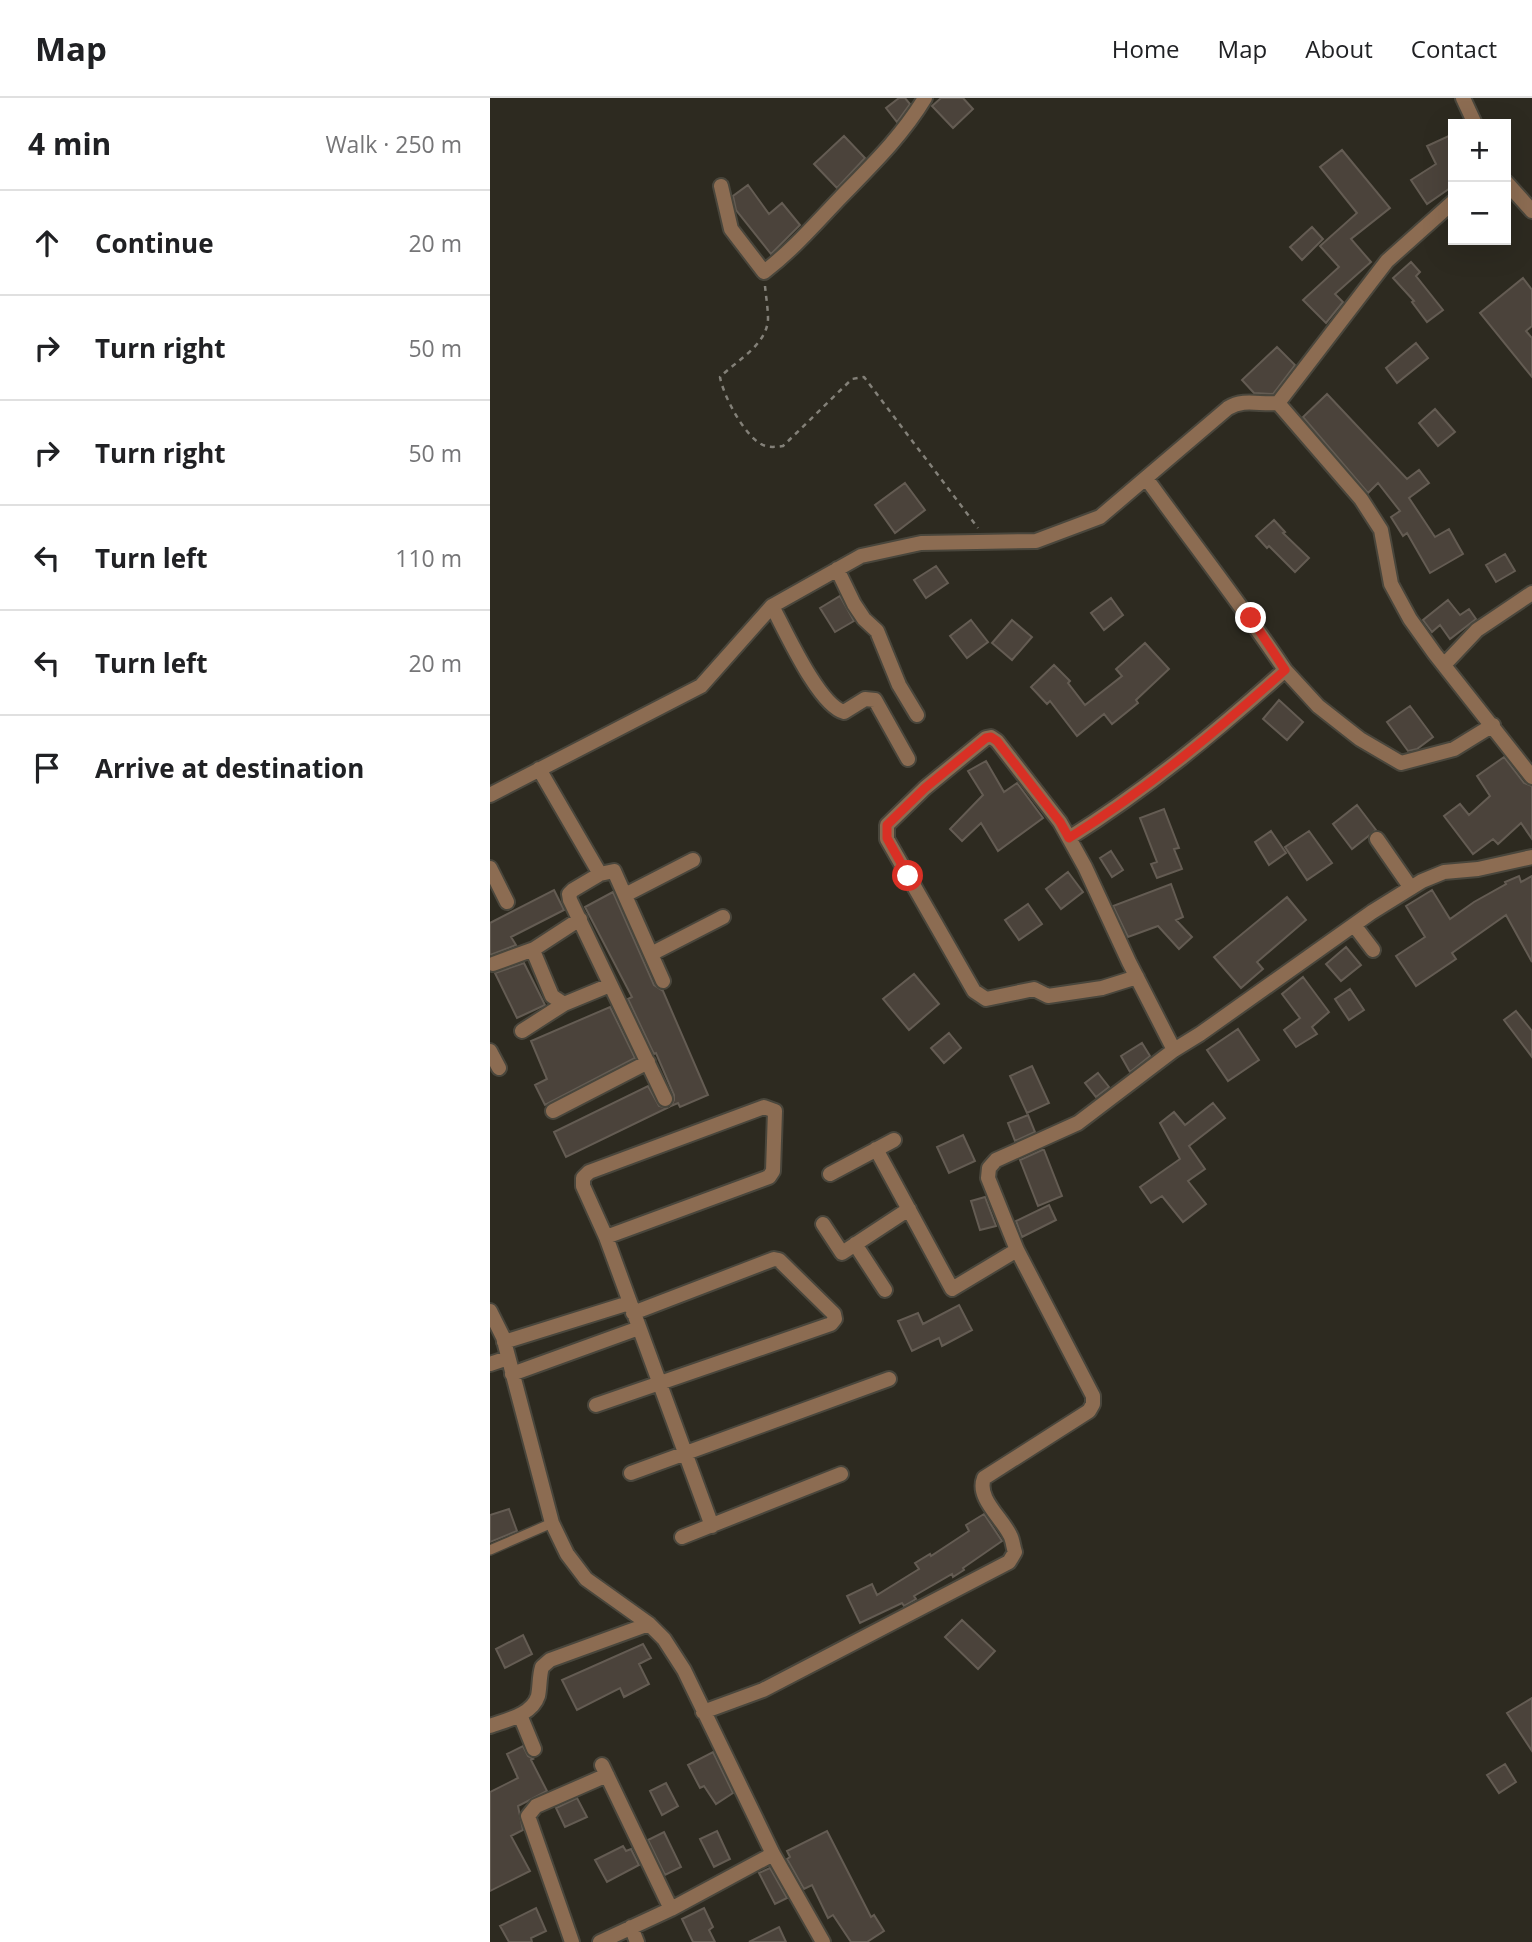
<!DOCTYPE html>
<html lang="en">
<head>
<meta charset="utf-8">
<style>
  body { margin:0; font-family:"Open Sans",sans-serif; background:#f6f6f6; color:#202124 }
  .controls { position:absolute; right:21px; top:21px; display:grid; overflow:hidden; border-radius:0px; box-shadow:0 7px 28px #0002 }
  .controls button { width:63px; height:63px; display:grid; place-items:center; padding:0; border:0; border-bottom:2px solid #e0e0e0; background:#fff; color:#202124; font:35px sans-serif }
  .stop { position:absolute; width:21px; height:21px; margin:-16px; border:5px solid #d93025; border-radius:50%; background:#fff }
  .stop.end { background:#d93025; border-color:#fff; box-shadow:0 2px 7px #0008 }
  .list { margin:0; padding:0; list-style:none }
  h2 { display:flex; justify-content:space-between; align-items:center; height:91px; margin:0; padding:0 28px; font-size:30px }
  h2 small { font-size:23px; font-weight:400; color:#757577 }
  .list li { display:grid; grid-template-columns:46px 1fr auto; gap:21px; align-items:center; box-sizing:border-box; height:105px; padding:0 28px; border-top:2px solid #e0e0e0 }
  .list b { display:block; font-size:26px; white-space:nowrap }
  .list em { font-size:23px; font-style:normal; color:#757577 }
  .icon { flex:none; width:38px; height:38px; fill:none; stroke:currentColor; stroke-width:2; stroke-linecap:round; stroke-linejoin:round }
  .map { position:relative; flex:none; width:1042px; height:1844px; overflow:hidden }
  header { display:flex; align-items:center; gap:42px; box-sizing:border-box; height:98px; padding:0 35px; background:#fff; border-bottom:2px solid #e0e0e0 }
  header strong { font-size:33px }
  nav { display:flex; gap:38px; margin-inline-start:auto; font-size:24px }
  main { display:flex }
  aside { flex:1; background:#fff }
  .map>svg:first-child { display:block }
  .building { fill:#4b433b; stroke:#645c53; stroke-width:2 }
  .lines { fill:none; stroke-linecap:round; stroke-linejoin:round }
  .lane-casing { stroke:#49463c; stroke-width:12 }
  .street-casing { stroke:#49463c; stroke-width:18 }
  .path { stroke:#838078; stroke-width:2.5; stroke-dasharray:5 5; stroke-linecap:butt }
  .lane { stroke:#8c6c52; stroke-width:9 }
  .street { stroke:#8c6c52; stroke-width:14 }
  .route { stroke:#d93025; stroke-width:9 }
</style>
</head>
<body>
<header>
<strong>Map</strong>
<nav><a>Home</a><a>Map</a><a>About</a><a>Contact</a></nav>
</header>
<main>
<aside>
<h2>4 min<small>Walk · 250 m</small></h2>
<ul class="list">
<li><svg class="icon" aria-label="ahead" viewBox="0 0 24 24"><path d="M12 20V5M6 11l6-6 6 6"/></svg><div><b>Continue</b></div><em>20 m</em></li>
<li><svg class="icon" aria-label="right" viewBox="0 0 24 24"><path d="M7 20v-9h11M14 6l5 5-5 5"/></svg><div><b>Turn right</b></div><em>50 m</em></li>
<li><svg class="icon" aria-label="right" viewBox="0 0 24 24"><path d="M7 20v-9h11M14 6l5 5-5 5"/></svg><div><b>Turn right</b></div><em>50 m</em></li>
<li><svg class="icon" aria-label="left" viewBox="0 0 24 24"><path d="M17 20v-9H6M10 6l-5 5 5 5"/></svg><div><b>Turn left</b></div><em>110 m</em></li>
<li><svg class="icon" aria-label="left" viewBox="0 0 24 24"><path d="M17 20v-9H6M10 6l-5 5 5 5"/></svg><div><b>Turn left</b></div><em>20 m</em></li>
<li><svg class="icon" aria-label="arrive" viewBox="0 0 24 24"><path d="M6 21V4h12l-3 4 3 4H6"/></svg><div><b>Arrive at destination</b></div></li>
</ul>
</aside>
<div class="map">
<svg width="1042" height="1844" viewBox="0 0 1042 1844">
  <rect width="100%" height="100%" fill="#2d2a20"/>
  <path class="building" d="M 409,0 L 415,0 L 420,6 L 407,24 L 396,10 Z
    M 451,0 L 473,0 L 483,11 L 463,30 L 442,8 Z
    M 963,36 L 963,88 L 937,106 L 921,82 L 946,66 L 937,48 Z
    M 354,38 L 375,60 L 347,90 L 324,66 Z
    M 852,52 L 900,110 L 861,141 L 881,164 L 845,196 L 853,204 L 836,225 L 813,202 L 849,169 L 830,148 L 867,115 L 830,69 Z
    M 258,87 L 279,116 L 292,105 L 310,127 L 281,156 L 246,112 L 243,98 Z
    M 822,129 L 833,141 L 812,162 L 800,149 Z
    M 921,164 L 930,174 L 926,178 L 953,212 L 937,224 L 922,204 L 924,203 L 903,180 Z
    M 1033,180 L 1042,192 L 1042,228 L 1036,233 L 1042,240 L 1042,279 L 990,215 Z
    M 926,245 L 938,260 L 907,285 L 896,270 Z
    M 787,249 L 805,267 L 783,296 L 764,295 L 752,282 Z
    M 837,296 L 917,381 L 929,372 L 939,385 L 919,400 L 945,439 L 959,431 L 973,456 L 940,475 L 917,435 L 913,438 L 901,419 L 910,413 L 888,385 L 878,395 L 813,319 Z
    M 945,311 L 965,334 L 948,348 L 929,325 Z
    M 415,385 L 435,412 L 405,435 L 385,407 Z
    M 784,422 L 795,434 L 793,435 L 819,460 L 805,474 L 779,448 L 777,450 L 766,438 Z
    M 1015,456 L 1025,473 L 1006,484 L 996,467 Z
    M 446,468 L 458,485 L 436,500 L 424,482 Z
    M 350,498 L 364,523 L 345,534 L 330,510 Z
    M 621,500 L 633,517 L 614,532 L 601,515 Z
    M 958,502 L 970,517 L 979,511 L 986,521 L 960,541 L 950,527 L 942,534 L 933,522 Z
    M 481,522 L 498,544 L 477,560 L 460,538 Z
    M 522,522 L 542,539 L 522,562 L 502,545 Z
    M 655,545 L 679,571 L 646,602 L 648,605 L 622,626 L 614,616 L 587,638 L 560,603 L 557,606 L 541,589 L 564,567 L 580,583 L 578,585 L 595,607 L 632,578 L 626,571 Z
    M 789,602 L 813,624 L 797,642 L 773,621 Z
    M 920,608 L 943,639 L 927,651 L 918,653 L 897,624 Z
    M 1014,659 L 1034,685 L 1042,688 L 1042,741 L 1031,725 L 1008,746 L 1003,741 L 983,756 L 954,718 L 970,706 L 979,717 L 1000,698 L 987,678 Z
    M 496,663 L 514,694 L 527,685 L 553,720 L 508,753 L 491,725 L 472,743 L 460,731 L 493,697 L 478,673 Z
    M 867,707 L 886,732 L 862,751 L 843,726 Z
    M 674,711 L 689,750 L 684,751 L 692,771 L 667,780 L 661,766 L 667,764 L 650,720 Z
    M 781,733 L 796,755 L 779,767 L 765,744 Z
    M 819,733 L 842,765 L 817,782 L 795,749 Z
    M 621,753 L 633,772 L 622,779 L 610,760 Z
    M 578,774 L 593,794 L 571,811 L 556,791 Z
    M 1029,778 L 1031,784 L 1042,778 L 1042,864 L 1016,817 L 962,855 L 966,861 L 926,888 L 906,858 L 935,839 L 916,808 L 942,792 L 960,821 L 984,804 L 1016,786 L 1015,784 Z
    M 681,786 L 693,819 L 686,822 L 702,839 L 689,851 L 668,828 L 638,839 L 623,808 Z
    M 64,792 L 74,812 L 21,839 L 26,847 L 0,857 L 0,825 Z
    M 123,794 L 164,887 L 173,893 L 218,997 L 190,1009 L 188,1005 L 181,1008 L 184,1002 L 184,997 L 166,955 L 164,956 L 138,901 L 142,899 L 95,809 Z
    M 797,799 L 816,822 L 767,864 L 773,871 L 751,890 L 724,859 Z
    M 538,806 L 552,826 L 529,842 L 515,822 Z
    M 856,849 L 871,867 L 851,883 L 836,866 Z
    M 34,865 L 55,907 L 27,920 L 5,875 Z
    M 424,876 L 449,906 L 419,932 L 393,901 Z
    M 813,879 L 839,914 L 822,929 L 827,936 L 806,949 L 794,932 L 810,920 L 792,896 Z
    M 860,891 L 874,912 L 859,922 L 845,901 Z
    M 120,909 L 145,960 L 55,1007 L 45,987 L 57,981 L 41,943 Z
    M 1026,913 L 1042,933 L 1042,959 L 1014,922 Z
    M 748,931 L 769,962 L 738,983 L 717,952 Z
    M 459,935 L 471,950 L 454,965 L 441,950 Z
    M 652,945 L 660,958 L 640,974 L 631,958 Z
    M 542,968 L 559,1005 L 537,1015 L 520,978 Z
    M 608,975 L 619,989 L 606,999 L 595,985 Z
    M 158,988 L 169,1008 L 177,1010 L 76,1059 L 64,1034 Z
    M 723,1005 L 735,1020 L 699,1048 L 715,1071 L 698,1083 L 716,1106 L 693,1124 L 672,1098 L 661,1105 L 650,1089 L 690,1061 L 670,1025 L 684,1014 L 695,1027 Z
    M 538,1017 L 545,1034 L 525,1043 L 518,1025 Z
    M 473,1037 L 485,1063 L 459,1075 L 447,1049 Z
    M 552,1052 L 554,1052 L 572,1098 L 548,1108 L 530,1062 Z
    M 495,1099 L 506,1128 L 490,1132 L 481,1103 Z
    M 559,1107 L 566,1122 L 532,1139 L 526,1123 Z
    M 469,1207 L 482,1232 L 452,1248 L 449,1240 L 422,1253 L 408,1223 L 428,1215 L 433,1226 Z
    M 19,1411 L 27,1433 L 0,1444 L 0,1417 Z
    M 494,1416 L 512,1443 L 473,1470 L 474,1472 L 463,1479 L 462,1476 L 424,1498 L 426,1501 L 414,1508 L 412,1505 L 370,1525 L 357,1498 L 382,1486 L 387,1497 L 429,1471 L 425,1465 L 440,1456 L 441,1458 L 479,1433 L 476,1427 Z
    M 472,1522 L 505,1553 L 488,1571 L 455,1539 Z
    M 33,1537 L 42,1556 L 15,1570 L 6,1551 Z
    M 153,1546 L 161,1560 L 149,1566 L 159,1586 L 134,1599 L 130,1590 L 87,1612 L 72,1582 Z
    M 1042,1600 L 1042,1653 L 1017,1615 Z
    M 33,1648 L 38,1658 L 43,1661 L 41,1662 L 57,1693 L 28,1708 L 33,1732 L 21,1738 L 40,1773 L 0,1793 L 0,1694 L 28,1680 L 17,1656 Z
    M 223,1654 L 243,1695 L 226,1706 L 214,1688 L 210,1690 L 198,1667 Z
    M 1015,1666 L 1026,1684 L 1009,1695 L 997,1677 Z
    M 176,1685 L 188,1708 L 172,1717 L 160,1693 Z
    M 87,1700 L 97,1719 L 75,1729 L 66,1710 Z
    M 227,1733 L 240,1761 L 224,1769 L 210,1741 Z
    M 337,1733 L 381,1819 L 384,1817 L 394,1833 L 377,1844 L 361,1844 L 343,1817 L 338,1820 L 322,1787 L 314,1791 L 297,1761 L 300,1759 L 297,1753 Z
    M 174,1734 L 191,1769 L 175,1777 L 158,1742 Z
    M 133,1748 L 136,1753 L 141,1751 L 149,1767 L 117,1784 L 105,1762 Z
    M 280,1770 L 297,1800 L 285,1806 L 269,1775 Z
    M 46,1810 L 56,1833 L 41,1840 L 42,1844 L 19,1844 L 10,1828 Z
    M 214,1810 L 223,1829 L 219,1832 L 225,1844 L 203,1844 L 192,1821 Z
    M 289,1829 L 296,1844 L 259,1844 Z"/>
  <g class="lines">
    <defs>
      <path id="lane" d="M 0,1452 L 62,1425"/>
      <path id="street" d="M 973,0 L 985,26
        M 1016,84 L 1042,113
        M 231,88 L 241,131 L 274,174 C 304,151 325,126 351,99 C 382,67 412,38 435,0
        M 788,305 L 871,401 L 891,432 L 901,486 L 920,521 L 945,556 L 1042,679
        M 347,471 L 364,506 L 374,521 L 387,533 L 409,587 L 427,617
        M 282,508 C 295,532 329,608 354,614 L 375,601 L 385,602 L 418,661
        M 954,567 L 987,532 L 1042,495
        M 795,572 L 828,608 L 870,641 L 911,665 L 964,651 L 1003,627
        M 49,671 L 110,776 L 83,792 L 79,796 L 80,802 L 175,1001
        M 0,697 L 211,588 L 282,508 L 371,458 L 431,445 L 546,443 L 610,419 L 738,310 C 754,300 770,307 788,305 L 897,163 L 963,104
        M 579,740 C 656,692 727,633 795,572 C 751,506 702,444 656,380
        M 887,741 L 921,790
        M 0,770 L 17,804
        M 110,776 L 124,773 L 173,883
        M 135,797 L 203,762
        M 90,821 L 44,851 L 44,855 L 62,898 L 74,906 L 120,887
        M 864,827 L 883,852
        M 161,856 L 233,819
        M 3,866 L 44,851
        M 647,879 L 612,890 L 558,898 L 544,891 L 496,901 L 484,893 L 397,741 L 397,727 L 435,690 L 496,640 L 501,639 L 507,643 L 570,724 L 595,769 L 639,864 L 684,952
        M 32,933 L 74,906
        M 0,953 L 9,970
        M 63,1013 L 158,964
        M 386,1051 L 462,1191 L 527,1152
        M 340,1076 L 404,1042
        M 333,1126 L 352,1155 L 419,1111
        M 116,1139 L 279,1079 L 283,1073 L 285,1013 L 274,1009 L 99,1074 L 93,1080 L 93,1088 L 116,1139 L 222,1428
        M 365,1146 L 395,1192
        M 0,1213 L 13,1239 L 62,1425 L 77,1456 L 96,1481 L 159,1526 L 174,1541 L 194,1572 L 283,1756 L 333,1844
        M 14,1244 L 139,1205
        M 0,1266 L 18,1260
        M 22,1276 L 149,1230
        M 106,1307 L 341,1226 L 345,1221 L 344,1216 L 289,1162 L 284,1161 L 143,1215
        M 141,1375 L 399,1281
        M 192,1439 L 351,1376
        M 213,1614 L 273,1592 L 519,1464 L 525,1454 C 523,1449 523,1442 520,1437 C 512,1420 486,1400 494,1380 L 599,1313 L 603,1306 L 603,1298 L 527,1152 L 498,1080 L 499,1070 L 506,1062 L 588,1025 L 684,952 L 710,936 L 882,814 L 932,783 L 954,774 L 988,771 L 1042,759
        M 30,1617 L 44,1651
        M 0,1628 C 16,1622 42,1617 48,1598 C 50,1589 49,1579 52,1569 L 60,1562 L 159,1526
        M 112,1667 L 181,1811
        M 141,1829 L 147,1844
        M 82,1844 L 38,1718 L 46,1708 L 117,1677
        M 110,1844 L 181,1811 L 283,1756"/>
    </defs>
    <use href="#lane" class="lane-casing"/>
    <use href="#street" class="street-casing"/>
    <path class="path" d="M 275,188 C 276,199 278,210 278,221 C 277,247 246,263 230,279 C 233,297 254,337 271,346 C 278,350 285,349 293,348 L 362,281 L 374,279 L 488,430"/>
    <use href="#lane" class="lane"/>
    <use href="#street" class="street"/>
  </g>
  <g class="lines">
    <path class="route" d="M 418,778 L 397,740 L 397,727 L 435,690 L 496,640 L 501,639 L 507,643 L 570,724 L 579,740 C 656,692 727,633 795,572 L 761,520"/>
  </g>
</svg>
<div class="controls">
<button>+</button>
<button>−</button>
</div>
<div class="stop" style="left:418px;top:778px"></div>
<div class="stop end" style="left:761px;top:520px"></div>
</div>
</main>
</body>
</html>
